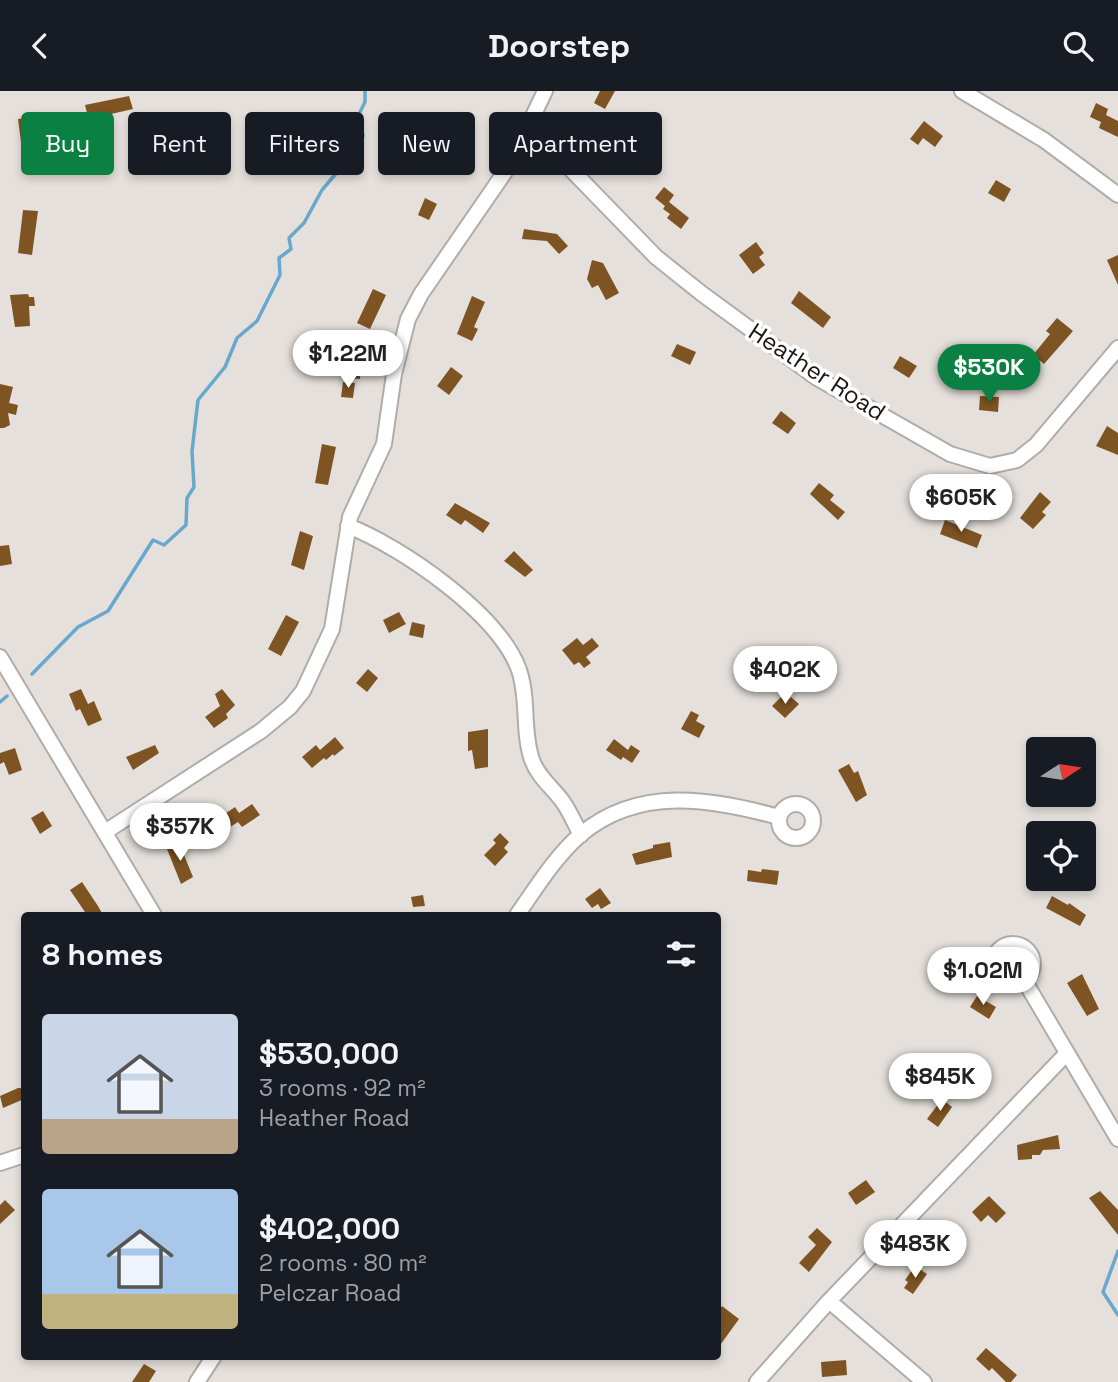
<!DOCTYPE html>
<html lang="en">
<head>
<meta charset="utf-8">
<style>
	body { margin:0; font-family:"Space Grotesk",sans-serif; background:#242831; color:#f1f3f6; height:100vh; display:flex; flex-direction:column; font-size:26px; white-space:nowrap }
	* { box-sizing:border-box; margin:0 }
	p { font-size:23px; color:#9ea1a6 }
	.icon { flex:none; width:38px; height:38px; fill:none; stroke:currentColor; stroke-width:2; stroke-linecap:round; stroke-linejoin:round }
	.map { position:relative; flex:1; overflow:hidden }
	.drawer { position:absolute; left:21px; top:821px; width:700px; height:448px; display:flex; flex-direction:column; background:#171b24; border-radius:7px; box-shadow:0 4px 10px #0003 }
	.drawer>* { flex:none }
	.top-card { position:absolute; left:21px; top:21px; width:700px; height:63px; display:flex; gap:14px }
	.needle { width:46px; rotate:78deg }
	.buttons { position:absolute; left:1026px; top:646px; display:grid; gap:14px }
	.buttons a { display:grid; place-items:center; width:70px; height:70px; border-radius:7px; background:#171b24; box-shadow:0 4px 10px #0003; font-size:35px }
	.price { position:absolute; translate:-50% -60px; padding:0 16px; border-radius:24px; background:#fff; color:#222; font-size:23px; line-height:46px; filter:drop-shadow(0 2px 4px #0008) }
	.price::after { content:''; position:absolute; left:50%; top:42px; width:21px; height:16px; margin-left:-10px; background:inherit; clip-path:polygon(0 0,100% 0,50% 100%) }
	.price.current { background:#0b8043; color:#fff }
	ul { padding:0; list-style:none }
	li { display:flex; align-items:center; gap:21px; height:175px; padding:0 21px }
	li span { display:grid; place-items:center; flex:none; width:196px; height:140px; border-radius:7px; color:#555 }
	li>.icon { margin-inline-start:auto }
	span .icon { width:84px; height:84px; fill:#fffc; stroke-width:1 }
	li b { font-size:30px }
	h2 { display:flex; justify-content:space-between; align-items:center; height:84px; padding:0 21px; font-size:30px }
	.tag { padding:0 24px; border-radius:7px; background:#171b24; box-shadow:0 4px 10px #0003; font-size:24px; line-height:63px }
	.tag.current { background:#0b8043; color:#fff }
	header { display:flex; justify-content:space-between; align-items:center; height:91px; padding:0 21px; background:#171b24; font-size:32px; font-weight:800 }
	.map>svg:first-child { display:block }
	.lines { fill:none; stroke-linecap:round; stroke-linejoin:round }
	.stream { stroke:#68a8cd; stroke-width:3.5 }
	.building { fill:#7f5423 }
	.street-casing { stroke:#b1aca7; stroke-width:18 }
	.street { stroke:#fff; stroke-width:14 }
	.labels { text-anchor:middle; stroke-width:7; stroke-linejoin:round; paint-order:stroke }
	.street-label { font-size:24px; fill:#1a1816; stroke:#fff }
</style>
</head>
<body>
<header><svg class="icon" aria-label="back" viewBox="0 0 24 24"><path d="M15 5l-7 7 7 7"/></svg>Doorstep<svg class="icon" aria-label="search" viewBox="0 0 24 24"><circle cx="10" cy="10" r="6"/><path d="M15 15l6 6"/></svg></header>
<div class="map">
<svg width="1118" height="1291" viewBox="0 0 1118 1291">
	<rect width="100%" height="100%" fill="#e5e0db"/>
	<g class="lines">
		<path class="stream" d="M32,583L78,536L108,520L153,449L164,454L186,434L187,407L194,396L192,360L198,309L225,276L237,247L257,230L280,184L279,167L291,158L289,147L304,132L322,99L355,60L363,45L359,23L365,11V0
			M0,611L7,605
			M1118,1160L1103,1201L1118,1224"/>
	</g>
	<path class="building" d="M600,0H615L605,18L594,12Z
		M129,5L133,18L98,26L100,36L91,38L85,14Z
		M1096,12L1108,18L1106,24L1118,30V46L1099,37L1101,31L1090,26Z
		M34,26L37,49L21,51L18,28Z
		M924,30L943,45L935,56L923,47L918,54L910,48Z
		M462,38L474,45L465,60L459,57L450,71L440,65L449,49L454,52Z
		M996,89L1011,98L1004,111L988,102Z
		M664,96L674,104L669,111L689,127L681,138L667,127L670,123L663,118L665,115L655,107Z
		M425,107L437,113L429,129L418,124Z
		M23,119L38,120L32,164L18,162Z
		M524,138L557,143L568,155L559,163L547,150L522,148Z
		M756,151L764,162L759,166L765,174L753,183L739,164Z
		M1118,164V194L1107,169Z
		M592,169L603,172L619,202L606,209L598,194L592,197L587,188Z
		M373,198L386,204L370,238L357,232Z
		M799,200L831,226L823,237L791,212Z
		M28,203L29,206H34L35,215H29L30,235L15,236L10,204Z
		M472,205L485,211L474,236L478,238L472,250L457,243Z
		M1057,227L1073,240L1044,273L1033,264L1050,243L1046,240Z
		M677,253L696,261L690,274L671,265Z
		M900,265L917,275L909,287L893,277Z
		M349,268L361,270L360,288L347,287Z
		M451,276L463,285L449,304L437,295Z
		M343,291L355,292L353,307L341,306Z
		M0,293L13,296L9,312L18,314L16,324L8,322L10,334L4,337H0Z
		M980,305L999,306L998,321L979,319Z
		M781,320L796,332L788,343L772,332Z
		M1107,335L1118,342V364L1096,355Z
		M322,353L336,356L328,394L315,392Z
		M819,392L834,404L830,409L845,421L838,429L810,403Z
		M1040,401L1051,411L1042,421L1046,424L1033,438L1020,427Z
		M455,412L490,432L483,442L465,429L461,434L446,424Z
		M945,429L982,444L977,457L940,443Z
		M300,440L313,445L304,479L291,474Z
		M9,454L12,473L0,475V455Z
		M514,460L533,479L525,486L504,470Z
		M399,521L406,533L389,542L383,529Z
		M286,524L299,531L281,565L268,558Z
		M412,531L425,534L423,547L409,544Z
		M577,547L583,554L592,547L599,555L586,566L591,572L584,577L579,571L574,574L562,559Z
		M368,578L378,587L367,601L356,592Z
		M81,598L88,613L94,610L102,629L88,635L80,618L76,620L69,603Z
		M222,598L235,614L226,623L228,627L214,637L205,626L220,615L215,603Z
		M782,605L787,610L791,606L799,613L785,627L772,615Z
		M691,620L699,624L696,630L705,635L699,647L681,638Z
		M488,638V676L475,678L472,659L468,660V641Z
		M335,646L344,657L334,665L333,663L326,669L324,667L312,677L302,666L316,654L320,659Z
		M614,648L628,659L631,654L640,660L632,672L623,666L621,669L606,659Z
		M155,654L159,662L133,679L126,666Z
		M15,657L22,679L9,684L4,671L0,673V662Z
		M849,673L854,682L858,680L867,704L856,711L838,679Z
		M252,713L260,724L242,736L238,731L227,738L219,727L235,716L239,722Z
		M43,720L52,735L40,743L31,727Z
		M500,742L509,751L504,757L508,761L495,775L484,764L496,752L493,749Z
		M670,751L672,766L636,774L632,763L653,757V754Z
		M179,752L193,786L181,793L167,758Z
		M762,778L779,780L777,794L747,790L748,779L761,781Z
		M82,791L98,815L103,824H87L70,799Z
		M600,797L611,812L601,818L598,813L592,817L585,808Z
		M423,804L425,815L413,816L411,806Z
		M1052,805L1068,814L1069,812L1086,824L1080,835L1046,817Z
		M1082,883L1099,918L1087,925L1067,892Z
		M977,905L996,916L989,928L970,916Z
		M18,997H24V1008L3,1017L0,1005Z
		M942,1008L952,1016L938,1036L927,1028Z
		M1058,1044L1060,1058L1043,1059L1040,1064H1032V1068L1018,1069L1017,1054Z
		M866,1089L875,1101L856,1114L848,1102Z
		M1100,1100L1118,1119V1144L1089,1107Z
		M989,1105L1006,1122L996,1132L988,1124L981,1131L972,1121Z
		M5,1109L15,1119L0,1133V1114Z
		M817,1137L832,1151L809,1181L799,1172L816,1154L808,1146Z
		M915,1175L927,1183L913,1203L904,1197L908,1191L905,1189Z
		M722,1215L739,1228L718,1257V1232L721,1227L718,1222Z
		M986,1257L1017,1284L1011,1291H1006L992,1277L989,1280L976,1268Z
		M846,1269L847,1284L822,1286L821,1271Z
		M144,1273L156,1280L149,1291H132Z"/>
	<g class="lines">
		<g class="street-casing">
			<path id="street" d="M962,0L1044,49L1118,104
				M525,46L554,61L656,166L701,202L817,287L950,363L990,375L1017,369L1036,354L1118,257
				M348,435C402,456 499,523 519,579C529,608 522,640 532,669C538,686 553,697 563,711C570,721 575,733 581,744
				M0,566L154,824
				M779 730a17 17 0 1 1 34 0a17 17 0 1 1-34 0Z
				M105,741L261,640L290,616L303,600L332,538L350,426L384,353L394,283L408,228L421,203L509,75L545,0
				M517,824C536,797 555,766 580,744C639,694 712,708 779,726
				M993 873a20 20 0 1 1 40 0a20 20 0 1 1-40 0Z
				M1024,889L1118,1048
				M0,1072L24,1064
				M829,1210L924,1291
				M197,1291L214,1265
				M757,1291L829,1210L1067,962"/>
		</g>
		<use href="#street" class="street"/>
	</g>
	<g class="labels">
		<g class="street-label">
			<text transform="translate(817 281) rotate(33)" y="8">Heather Road</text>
		</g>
	</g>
</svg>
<div class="buttons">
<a><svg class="needle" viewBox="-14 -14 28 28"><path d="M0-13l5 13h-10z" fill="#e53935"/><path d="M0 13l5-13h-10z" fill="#9ea1a6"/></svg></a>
<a><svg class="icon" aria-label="locate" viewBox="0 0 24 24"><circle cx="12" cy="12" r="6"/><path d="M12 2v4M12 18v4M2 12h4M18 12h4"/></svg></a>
</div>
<b class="price" style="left:348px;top:299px">$1.22M</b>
<b class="price current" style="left:989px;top:313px">$530K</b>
<b class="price" style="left:961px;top:443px">$605K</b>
<b class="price" style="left:785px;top:615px">$402K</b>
<b class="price" style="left:180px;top:772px">$357K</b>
<b class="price" style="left:983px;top:916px">$1.02M</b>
<b class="price" style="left:940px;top:1022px">$845K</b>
<b class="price" style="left:915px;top:1189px">$483K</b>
<div class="top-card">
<a class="tag current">Buy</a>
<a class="tag">Rent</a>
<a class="tag">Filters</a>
<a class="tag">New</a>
<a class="tag">Apartment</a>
</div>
<section class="drawer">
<h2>8 homes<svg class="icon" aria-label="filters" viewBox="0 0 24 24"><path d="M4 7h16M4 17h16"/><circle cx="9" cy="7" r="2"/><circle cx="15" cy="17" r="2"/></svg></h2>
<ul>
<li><span style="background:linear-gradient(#c9d6e8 75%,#b9a48a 0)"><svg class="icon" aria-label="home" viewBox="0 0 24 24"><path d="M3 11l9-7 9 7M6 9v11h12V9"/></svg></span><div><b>$530,000</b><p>3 rooms · 92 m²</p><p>Heather Road</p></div></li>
<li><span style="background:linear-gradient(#a9c7e8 75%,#c2b280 0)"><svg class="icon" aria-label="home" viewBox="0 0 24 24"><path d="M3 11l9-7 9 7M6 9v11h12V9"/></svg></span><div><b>$402,000</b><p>2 rooms · 80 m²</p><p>Pelczar Road</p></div></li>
</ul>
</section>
</div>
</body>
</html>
